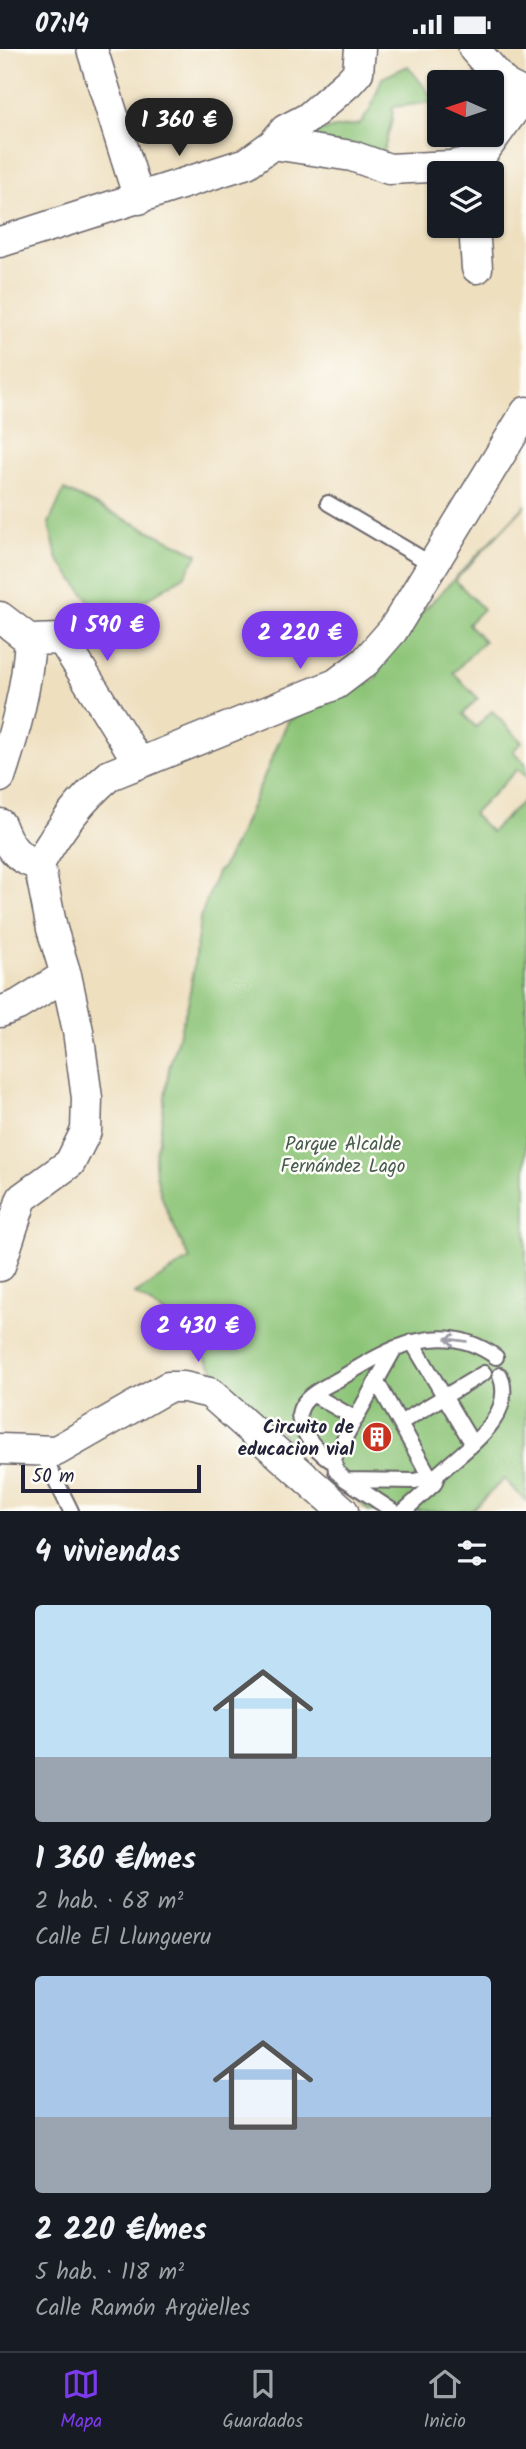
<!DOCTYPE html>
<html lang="es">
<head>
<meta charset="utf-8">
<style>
	body { margin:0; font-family:Kalam,sans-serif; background:#20242c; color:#f1f3f6; height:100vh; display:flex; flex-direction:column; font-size:26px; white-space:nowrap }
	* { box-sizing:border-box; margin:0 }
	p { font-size:23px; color:#9ea1a6 }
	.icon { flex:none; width:38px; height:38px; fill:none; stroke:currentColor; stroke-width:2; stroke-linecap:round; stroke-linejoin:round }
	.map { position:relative; height:1462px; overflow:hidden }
	.side { display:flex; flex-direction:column; background:#171b24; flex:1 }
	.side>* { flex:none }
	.needle { width:46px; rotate:273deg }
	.controls { position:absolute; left:427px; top:21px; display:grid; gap:14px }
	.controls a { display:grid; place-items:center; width:77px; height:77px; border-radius:7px; background:#171b24; box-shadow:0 2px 5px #0004; font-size:35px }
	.scale { position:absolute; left:21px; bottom:18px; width:180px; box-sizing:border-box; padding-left:7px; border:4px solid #22223b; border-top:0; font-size:19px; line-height:24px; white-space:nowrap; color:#22223b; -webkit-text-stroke:5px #fdfcf7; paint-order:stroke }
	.price { position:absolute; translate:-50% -60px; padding:0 16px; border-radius:24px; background:#7c3aed; color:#fff; font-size:23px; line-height:46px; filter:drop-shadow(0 2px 4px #0008) }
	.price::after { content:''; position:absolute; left:50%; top:42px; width:21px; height:16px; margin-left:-10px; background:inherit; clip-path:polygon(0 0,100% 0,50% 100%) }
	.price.selected { background:#222; color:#fff }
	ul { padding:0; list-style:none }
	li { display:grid; align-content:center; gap:14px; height:371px; padding:0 35px }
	li span { display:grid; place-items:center; height:217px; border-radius:7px; color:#555 }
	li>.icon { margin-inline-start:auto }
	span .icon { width:126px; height:126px; fill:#fffc; stroke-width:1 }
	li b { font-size:30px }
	h2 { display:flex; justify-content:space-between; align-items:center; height:84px; padding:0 35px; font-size:30px }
	.status { display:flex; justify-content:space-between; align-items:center; height:49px; padding:0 35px; background:#171b24; direction:ltr }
	.status svg { height:19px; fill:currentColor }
	.tab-bar { display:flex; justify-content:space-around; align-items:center; height:98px; border-top:2px solid #363941; background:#171b24; font-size:19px; color:#9ea1a6 }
	.tab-bar a { display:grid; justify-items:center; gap:4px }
	.tab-bar .selected { color:#7c3aed }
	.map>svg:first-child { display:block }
	.green { fill:#8cc477; stroke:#577359; stroke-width:2 }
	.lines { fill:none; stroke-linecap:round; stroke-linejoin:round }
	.service-casing { stroke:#696469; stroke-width:18 }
	.minor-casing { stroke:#696469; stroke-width:33 }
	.service { stroke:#fff; stroke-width:14 }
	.minor { stroke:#fff; stroke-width:30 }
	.oneway { stroke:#9c9ca7 }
	.labels { text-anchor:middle; stroke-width:5; stroke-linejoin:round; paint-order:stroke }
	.park-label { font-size:19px; fill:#475b50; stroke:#fdfcf7 }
	.poi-label { font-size:19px; font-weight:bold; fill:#22223b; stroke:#fdfcf7; text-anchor:end }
</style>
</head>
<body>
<div class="status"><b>07:14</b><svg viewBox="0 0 49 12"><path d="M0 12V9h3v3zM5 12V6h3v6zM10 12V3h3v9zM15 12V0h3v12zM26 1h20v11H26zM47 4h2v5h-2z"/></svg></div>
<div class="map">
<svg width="526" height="1462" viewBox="0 0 526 1462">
	<rect width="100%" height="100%" fill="#fdfcf7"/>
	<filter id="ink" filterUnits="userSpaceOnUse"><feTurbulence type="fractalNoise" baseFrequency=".0143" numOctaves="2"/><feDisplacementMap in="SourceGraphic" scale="14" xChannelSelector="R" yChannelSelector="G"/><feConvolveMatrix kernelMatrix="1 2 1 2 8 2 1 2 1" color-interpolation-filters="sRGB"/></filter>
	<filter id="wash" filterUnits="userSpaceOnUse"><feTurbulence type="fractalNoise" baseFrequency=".00686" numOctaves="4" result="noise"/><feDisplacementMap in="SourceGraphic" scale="28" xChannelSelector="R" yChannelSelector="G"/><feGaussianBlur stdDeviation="1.57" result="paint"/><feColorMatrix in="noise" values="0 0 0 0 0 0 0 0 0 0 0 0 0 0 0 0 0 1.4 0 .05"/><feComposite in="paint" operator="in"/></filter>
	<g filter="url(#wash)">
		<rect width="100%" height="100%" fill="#eedfbf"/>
		<path class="green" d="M408,17L436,53L393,58L392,71L382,108L300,85L360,75L370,61L382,29Z
			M64,441L198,505L184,527L107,575L57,509L49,474Z
			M526,456L455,531L483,560L468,575L484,592L453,624L478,649L463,665L476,678L492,662L522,693L513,702L526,715V728L518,720L473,765L491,783L526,749V1452L504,1430L471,1462H369L224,1333L176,1272L135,1245L190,1210C175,1181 144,1123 159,1092L169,1019L189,951L200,870L217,823L222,819L238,788L288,672L375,630L393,593Z"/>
	</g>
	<g filter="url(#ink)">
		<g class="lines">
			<g class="service-casing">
				<path id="service" d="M328,454L433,516
					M412,1293L472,1394
					M377,1333L430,1428L438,1425C465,1400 517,1368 500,1326
					M314,1346L356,1370
					M400,1374L484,1324
					M41,1402L71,1462
					M334,1408L330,1411C317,1402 291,1375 302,1357C309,1344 329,1336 341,1329C391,1298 442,1269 496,1308
					M347,1431L415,1432L430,1428
					M393,1462L346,1431L336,1422L334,1408L395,1299
					M404,1462L434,1435L438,1425"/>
			</g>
			<g class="minor-casing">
				<path id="minor" d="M92,0L139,150
					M474,0L506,36L526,46
					M273,95L352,107L389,120L451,117L477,112
					M474,124L477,112L526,44
					M474,177L477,219
					M0,193L247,114L273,95L285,81L308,69L349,33L358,23L360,0
					M0,568L30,591
					M30,591L62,590L139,714
					M0,728C15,683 27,639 30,591
					M0,775C7,794 17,812 39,815
					M0,963L18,956L66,926
					M0,1217L22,1149L70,1114L86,1082L87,1049L78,982L66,926L52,880L39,815C58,781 80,751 110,726L336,635L365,613L393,581L526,363
					M0,1400L56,1402L168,1338H184L210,1344L343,1462"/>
			</g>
			<use href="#service" class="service"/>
			<use href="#minor" class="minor"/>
		</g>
		<defs><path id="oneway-shaft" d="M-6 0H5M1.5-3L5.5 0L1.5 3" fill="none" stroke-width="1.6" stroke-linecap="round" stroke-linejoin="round" transform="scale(1.75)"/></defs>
		<use class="oneway" href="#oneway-shaft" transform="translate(456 1291) rotate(-173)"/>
	</g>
	<defs>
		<g id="building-disc" transform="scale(1.575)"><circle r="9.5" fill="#c8321e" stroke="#fdfcf7"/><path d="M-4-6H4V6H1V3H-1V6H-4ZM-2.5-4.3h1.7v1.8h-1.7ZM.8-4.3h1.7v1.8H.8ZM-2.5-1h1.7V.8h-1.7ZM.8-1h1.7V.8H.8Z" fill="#fff"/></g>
	</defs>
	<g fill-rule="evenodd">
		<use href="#building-disc" x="377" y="1388"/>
	</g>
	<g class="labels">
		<g class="park-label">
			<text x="343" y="1101">Parque Alcalde<tspan x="343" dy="22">Fernández Lago</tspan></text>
		</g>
		<g class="poi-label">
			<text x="354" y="1384">Circuito de<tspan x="354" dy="22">educacion vial</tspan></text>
		</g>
	</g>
</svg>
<div class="controls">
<a><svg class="needle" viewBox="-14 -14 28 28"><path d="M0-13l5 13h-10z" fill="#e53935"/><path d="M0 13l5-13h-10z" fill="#9ea1a6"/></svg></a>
<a><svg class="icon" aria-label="layers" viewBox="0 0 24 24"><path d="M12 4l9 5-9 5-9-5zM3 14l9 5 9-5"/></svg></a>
</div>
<div class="scale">50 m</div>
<b class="price selected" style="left:179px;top:109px">1 360 €</b>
<b class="price" style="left:107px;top:614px">1 590 €</b>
<b class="price" style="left:300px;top:622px">2 220 €</b>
<b class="price" style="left:198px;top:1315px">2 430 €</b>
</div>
<section class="side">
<h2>4 viviendas<svg class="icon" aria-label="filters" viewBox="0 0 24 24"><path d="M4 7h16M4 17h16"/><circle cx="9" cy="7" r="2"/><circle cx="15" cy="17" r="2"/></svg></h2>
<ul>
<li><span style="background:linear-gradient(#bfe0f5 70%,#9aa5b1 0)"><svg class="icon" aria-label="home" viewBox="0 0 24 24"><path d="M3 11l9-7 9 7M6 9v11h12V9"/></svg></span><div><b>1 360 €/mes</b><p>2 hab. · 68 m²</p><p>Calle El Llungueru</p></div></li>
<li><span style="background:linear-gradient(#a9c7e8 65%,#9aa5b1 0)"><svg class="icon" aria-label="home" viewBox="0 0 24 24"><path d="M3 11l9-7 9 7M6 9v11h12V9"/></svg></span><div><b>2 220 €/mes</b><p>5 hab. · 118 m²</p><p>Calle Ramón Argüelles</p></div></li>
</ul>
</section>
<nav class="tab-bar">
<a class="selected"><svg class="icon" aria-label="map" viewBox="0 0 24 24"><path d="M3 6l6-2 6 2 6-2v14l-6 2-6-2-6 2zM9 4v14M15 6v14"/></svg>Mapa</a>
<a><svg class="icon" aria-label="saved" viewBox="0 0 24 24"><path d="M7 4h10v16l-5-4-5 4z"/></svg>Guardados</a>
<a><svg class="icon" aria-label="home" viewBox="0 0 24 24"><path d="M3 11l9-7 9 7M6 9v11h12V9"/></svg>Inicio</a>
</nav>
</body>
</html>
